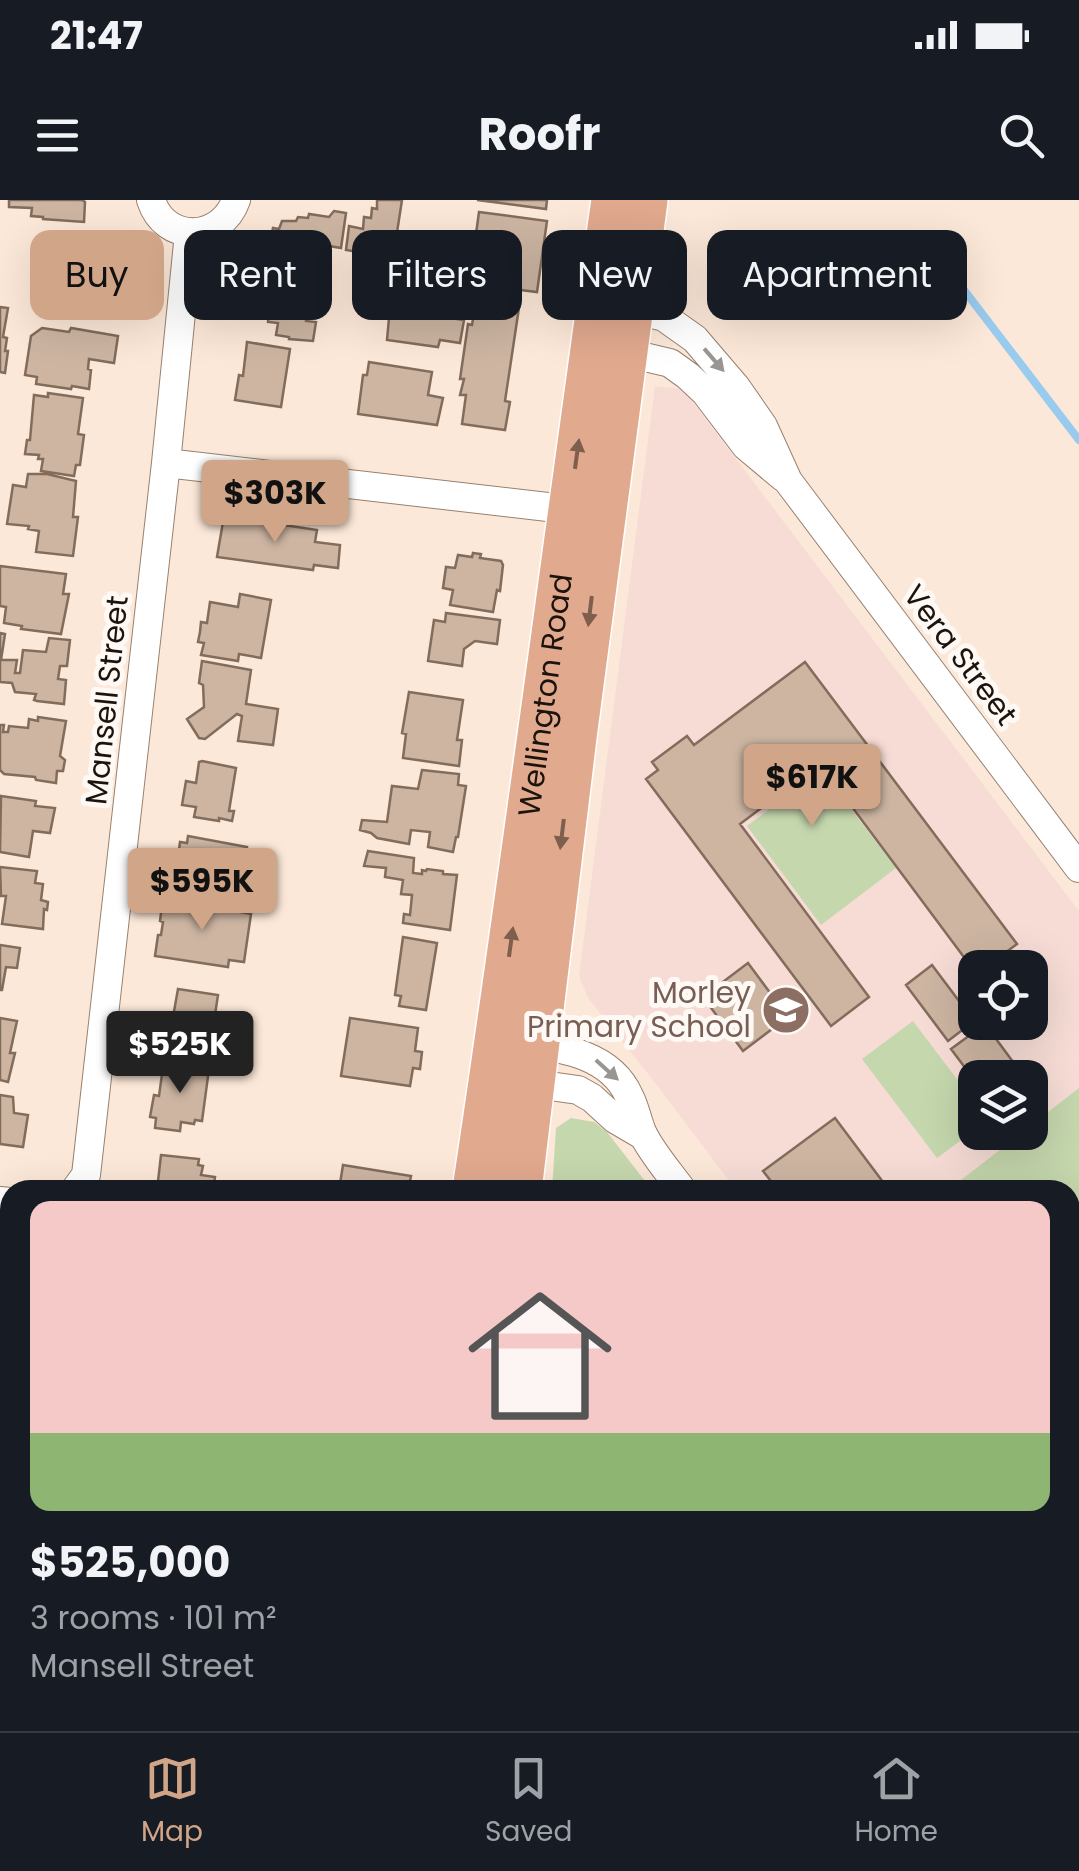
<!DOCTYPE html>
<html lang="en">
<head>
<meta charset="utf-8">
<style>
	body { margin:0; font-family:Poppins,sans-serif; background:#20242c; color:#f1f3f6; height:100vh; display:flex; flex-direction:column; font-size:38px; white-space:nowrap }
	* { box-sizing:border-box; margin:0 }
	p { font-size:32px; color:#9ea1a6 }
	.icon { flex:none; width:55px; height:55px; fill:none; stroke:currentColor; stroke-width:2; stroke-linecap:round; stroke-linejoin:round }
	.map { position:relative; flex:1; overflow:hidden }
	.drawer { position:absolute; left:0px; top:980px; width:1080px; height:552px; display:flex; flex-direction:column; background:#171b24; border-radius:30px 30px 0 0; box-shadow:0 10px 40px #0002 }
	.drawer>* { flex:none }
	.guide { position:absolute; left:30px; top:30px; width:1020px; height:90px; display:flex; gap:20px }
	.fabs { position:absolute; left:958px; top:750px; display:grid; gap:20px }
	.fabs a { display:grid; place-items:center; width:90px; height:90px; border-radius:20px; background:#171b24; box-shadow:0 10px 40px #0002; font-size:50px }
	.price { position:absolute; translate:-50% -85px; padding:0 22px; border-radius:10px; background:#d0a588; color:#111; font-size:32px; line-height:65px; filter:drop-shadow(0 2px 5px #0008) }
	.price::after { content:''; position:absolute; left:50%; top:60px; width:30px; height:22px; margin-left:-15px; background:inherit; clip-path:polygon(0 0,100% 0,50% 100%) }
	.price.current { background:#222; color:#fff }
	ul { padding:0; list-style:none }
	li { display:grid; align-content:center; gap:20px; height:530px; padding:0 30px }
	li+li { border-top:2px solid #363941 }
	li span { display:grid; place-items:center; height:310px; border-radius:20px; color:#555 }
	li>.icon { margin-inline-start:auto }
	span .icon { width:180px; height:180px; fill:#fffc; stroke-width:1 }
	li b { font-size:42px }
	.pill { padding:0 35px; border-radius:20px; background:#171b24; box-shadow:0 10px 40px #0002; font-size:35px; line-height:90px }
	.pill.current { background:#d0a588; color:#111 }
	.status { display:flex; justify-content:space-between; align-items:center; height:70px; padding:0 50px; background:#171b24; direction:ltr }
	.status svg { height:28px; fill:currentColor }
	header { display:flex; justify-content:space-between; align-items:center; height:130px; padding:0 30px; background:#171b24; font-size:45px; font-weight:700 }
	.dock { display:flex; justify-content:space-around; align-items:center; height:140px; border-top:2px solid #363941; background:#171b24; font-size:28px; color:#9ea1a6 }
	.dock a { display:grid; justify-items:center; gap:5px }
	.dock .current { color:#d0a588 }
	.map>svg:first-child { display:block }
	.education { fill:#f6dcd5; fill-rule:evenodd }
	.green { fill:#c5d7ad }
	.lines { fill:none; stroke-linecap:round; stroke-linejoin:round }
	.stream { stroke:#99cbee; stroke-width:8 }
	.building { fill:#cdb5a2; stroke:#826c5b; stroke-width:2.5 }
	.lane-casing { stroke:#98816f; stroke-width:16 }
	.street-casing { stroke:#98816f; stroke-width:30 }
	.primary-casing { stroke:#fff; stroke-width:48 }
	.lane { stroke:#fff; stroke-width:14 }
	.street { stroke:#fff; stroke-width:28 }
	.primary { stroke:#e1a98e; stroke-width:45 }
	.oneway { fill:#989592 }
	.oneway2 { fill:#7e5e4d }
	.labels { text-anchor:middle; stroke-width:10; stroke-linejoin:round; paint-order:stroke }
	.street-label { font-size:30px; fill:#1b130c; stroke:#fef9f5 }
	.education-label { font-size:30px; fill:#785e54; stroke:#fef9f5; text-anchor:end }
</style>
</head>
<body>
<div class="status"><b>21:47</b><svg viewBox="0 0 49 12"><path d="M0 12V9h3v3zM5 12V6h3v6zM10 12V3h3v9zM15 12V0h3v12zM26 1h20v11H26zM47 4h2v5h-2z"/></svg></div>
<header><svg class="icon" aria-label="menu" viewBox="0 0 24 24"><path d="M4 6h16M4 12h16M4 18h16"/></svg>Roofr<svg class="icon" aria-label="search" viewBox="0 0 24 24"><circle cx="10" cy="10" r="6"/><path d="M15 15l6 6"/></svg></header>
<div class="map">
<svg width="1079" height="1531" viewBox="0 0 1079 1531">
	<rect width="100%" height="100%" fill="#fce8d8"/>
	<path class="education" d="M655,186L683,189L1079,711V1434L1072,1439L1070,1436V990H736L656,884L588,798L579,776ZM975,768H1030V822H975ZM975,878H1030V932H975Z"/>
	<path class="green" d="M821,570L896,668L821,725L747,626Z
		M913,821L975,903V930L937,958L862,859Z
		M1079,888V1388L1070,1379V990H948L1022,933L1030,932V926Z
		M571,918L594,922L607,932L652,990H552L556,928Z
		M472,1522H1057L1064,1531H470Z"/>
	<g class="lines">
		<path class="stream" d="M944,64L1079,240"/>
	</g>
	<path class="building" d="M9,0H82L85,2L84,22L43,19V17L31,16L32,8L9,7Z
		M377,0H402L392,65L385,70L357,67L359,52L346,50L349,26L363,29L364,17L371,18L372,8L377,9Z
		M477,0H547L546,9Z
		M334,11L346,13L341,48L329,46L326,61L301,57L300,62L265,57L269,33H272L273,28L279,29L282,21H296L298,17L308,18L309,14L329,17Z
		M479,12L547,21L537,92L488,86L490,69L497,70L501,38L476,34Z
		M57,37L102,41L97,76L94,75L92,94L83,95L81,109L40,103L48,43L56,44Z
		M276,67L306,74L305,85L311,86L306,121L316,122L313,141L289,139V137L276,135L278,123L268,122L269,110L254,108L258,78L274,80Z
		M400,80L440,86V89L446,90L443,117L464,120L460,143L440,140L438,147L387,140L391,96H387L389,83L400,84Z
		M477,95L520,101L505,201L510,202L505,230L462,224L466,195H460L464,179H460L468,124L472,125Z
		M0,107L8,108L3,137L7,138L5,151H8L5,173L0,172Z
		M42,128L69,132L71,128L118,136L114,163L89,159L88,169L91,170L89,189L72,186L71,189L36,184L37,177L25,175L31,136Z
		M247,142L290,149L281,207L235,200L239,175L243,176Z
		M369,162L432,172L428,195L443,198L437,225L358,214L363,175H367Z
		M48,193L83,198L78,234L84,235L80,265H76L74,276L41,271L43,259H38L39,255L25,254L27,240H30L34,195L48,197Z
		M28,274H47L76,281L73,317H78L73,356L36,352L39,331L28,329L29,326L7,324L13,285L26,287Z
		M224,316L317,330L315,342L340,345L338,368L314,365L313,370L217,357Z
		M473,353L481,354L480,358L501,361L503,365L500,391L497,390L493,412L450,405L453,390L443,388L446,367L455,368L458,355L472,357Z
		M0,366L66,374L63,394H69L61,434L21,429L22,426L4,423L6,407L0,406Z
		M240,394L271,400L261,458L239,454L238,461L201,455L204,443L198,442L200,432L201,422L207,423L210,402L238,407Z
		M446,413L500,420L497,444L475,441L464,449L462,466L428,461L434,420L445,422Z
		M0,433L5,434L1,460H17L15,473H20L23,450L46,452L49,438L70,440L67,466H60L58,479L66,480L64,504L37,501L34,500L36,494L15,492L12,483L0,482Z
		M202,461L251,470L246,504L278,509L273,545L238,541L242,516L237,514L205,539L199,538L187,519L204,507L203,485L199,483Z
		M805,462L1017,744L985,768H975V772L820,564L740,624L869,797L831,826L646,579L658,570L652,562L687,536L694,545Z
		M409,492L463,500L457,540H462L459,566L403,558L406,534L402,533Z
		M38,517L66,521L60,556L65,560L63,571H57L56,583L36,580L35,577L4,574L0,570V525H4L3,532H8L9,526L28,528L29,519L38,521Z
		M202,561L236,568L229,611H234L232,621L219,618V621L194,617L196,607L182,605L186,581L196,583L199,562Z
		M422,570L459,574L458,585L466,586L458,637H456L453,652L428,647L430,632L411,630L409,644L377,638L371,633L360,630L362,620L387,622L392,586L418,589Z
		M1,596L36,601L35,606L55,608L50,633L33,631L29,657L0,652Z
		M188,636L247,647L241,686L249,687L251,693L263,692L262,696L256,698L255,705L229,701V698L222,697V700L172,693L174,679L171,678L172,663L178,658L180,642L187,643Z
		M368,651L414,658L413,673L422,674V670L426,671L427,669L443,671V674L457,675L450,730L403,723L404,714L410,715L412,695L401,694L403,680L385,677L386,668L364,666Z
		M0,667L37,671L35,683L43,684L41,700L48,702L47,710L44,709L43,729L2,724L6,696H1Z
		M163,697L251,714L244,762L229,760L228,767L155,756L158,735H161L163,722L160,721Z
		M403,737L437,743L426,810L399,806L401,796L395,795Z
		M0,745L20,748L17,768L6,767L2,790H0Z
		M748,763L788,817L743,851L703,797Z
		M932,765L974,821L948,841L906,785Z
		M178,789L218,795L213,828L225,830L223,847L206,844L205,851L159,844L163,816L173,817Z
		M0,818L17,821L10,853H15L8,882L0,880Z
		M350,818L418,828L415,851L422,852L420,869L413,868L410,886L341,876Z
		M985,824L1025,878H975V881L951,849Z
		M164,860L199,865V868L209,869L202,921L195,920L194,924L181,922L180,931L155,928L156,918L150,917L154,895L159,896Z
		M0,895L13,897L14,913L28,915L23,947L0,944Z
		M835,918L889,990H778L763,971Z
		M161,955L199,959L198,965L203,966L201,975L215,977L213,990H157Z
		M343,965L411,976L408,990H339Z
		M0,1430L10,1432V1522H21L20,1531H0Z
		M577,1522H922L910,1531H566Z"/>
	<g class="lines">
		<g class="lane-casing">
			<path id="lane" d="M0,1216L10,1217
				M40,1531L41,1522"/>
		</g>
		<g class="street-casing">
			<path id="street" d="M151,0C165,44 221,42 236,0
				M616,105L664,117L695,139L736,187L763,226L788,281L1079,668
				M611,149L670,163L688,176L705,192L746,246L783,277
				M166,263L582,311
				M523,842C563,848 611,855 629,896C635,907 637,920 642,932C651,952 669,972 682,990
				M521,882L578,890L592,898L615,919L644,936
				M75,990L86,975L166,263L189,33
				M0,1001L10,1002
				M1070,1507L1079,1519"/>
		</g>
		<g class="primary-casing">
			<g id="primary">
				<path id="s1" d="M475,990C525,661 567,330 614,0"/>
				<path d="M519,990L574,537L645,0"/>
				<path d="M397,1531L398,1522"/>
				<path d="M447,1531L448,1522"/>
			</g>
		</g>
		<use href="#lane" class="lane"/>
		<use href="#street" class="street"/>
		<use href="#primary" class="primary"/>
	</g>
	<defs><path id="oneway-solid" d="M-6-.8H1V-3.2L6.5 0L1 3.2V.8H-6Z" transform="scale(2.5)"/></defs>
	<g class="oneway">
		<use href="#oneway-solid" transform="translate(714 160) rotate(49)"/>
		<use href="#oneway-solid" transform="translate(607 870) rotate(42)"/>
	</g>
	<g class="oneway2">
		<use href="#oneway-solid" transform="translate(577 254) rotate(-82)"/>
		<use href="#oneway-solid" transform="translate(590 411) rotate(97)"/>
		<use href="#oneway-solid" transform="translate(562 634) rotate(97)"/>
		<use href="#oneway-solid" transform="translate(511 742) rotate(-82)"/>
	</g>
	<defs>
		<g id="school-disc" transform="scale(2.5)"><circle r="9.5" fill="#8d6e63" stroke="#fef9f5"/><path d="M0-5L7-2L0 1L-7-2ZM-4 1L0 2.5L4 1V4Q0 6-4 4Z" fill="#fff"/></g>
	</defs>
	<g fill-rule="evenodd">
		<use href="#school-disc" x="786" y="810"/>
	</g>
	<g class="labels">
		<g class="street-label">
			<text transform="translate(960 455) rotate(53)" y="10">Vera Street</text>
			<text dy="10" stroke="none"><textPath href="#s1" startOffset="500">Wellington Road</textPath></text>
			<text transform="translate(107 500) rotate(-84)" y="10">Mansell Street</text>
		</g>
		<g class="education-label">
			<text x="751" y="803">Morley<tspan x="751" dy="34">Primary School</tspan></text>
		</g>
	</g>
</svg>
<div class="fabs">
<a><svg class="icon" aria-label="locate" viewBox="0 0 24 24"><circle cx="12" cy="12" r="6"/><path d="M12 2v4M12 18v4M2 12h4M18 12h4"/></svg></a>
<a><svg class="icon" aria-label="layers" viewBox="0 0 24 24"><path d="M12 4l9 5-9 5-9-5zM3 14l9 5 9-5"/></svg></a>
</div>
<b class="price" style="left:275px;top:345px">$303K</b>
<b class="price" style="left:812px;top:629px">$617K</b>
<b class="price" style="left:202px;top:733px">$595K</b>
<b class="price current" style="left:180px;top:896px">$525K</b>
<div class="guide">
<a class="pill current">Buy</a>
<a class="pill">Rent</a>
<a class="pill">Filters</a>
<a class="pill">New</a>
<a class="pill">Apartment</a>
</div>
<section class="drawer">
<ul>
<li><span style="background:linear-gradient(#f6c9c9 75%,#8fb573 0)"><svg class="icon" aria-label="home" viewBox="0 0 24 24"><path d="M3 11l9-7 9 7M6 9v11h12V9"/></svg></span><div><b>$525,000</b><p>3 rooms · 101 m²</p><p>Mansell Street</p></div></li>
</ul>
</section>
</div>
<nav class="dock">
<a class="current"><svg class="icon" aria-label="map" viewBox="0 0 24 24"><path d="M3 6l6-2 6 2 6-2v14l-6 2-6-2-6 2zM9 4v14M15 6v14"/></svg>Map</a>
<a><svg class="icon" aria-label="saved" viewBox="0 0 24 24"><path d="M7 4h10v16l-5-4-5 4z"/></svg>Saved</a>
<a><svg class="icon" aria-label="home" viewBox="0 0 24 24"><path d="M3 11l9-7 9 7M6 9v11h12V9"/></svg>Home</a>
</nav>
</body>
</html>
